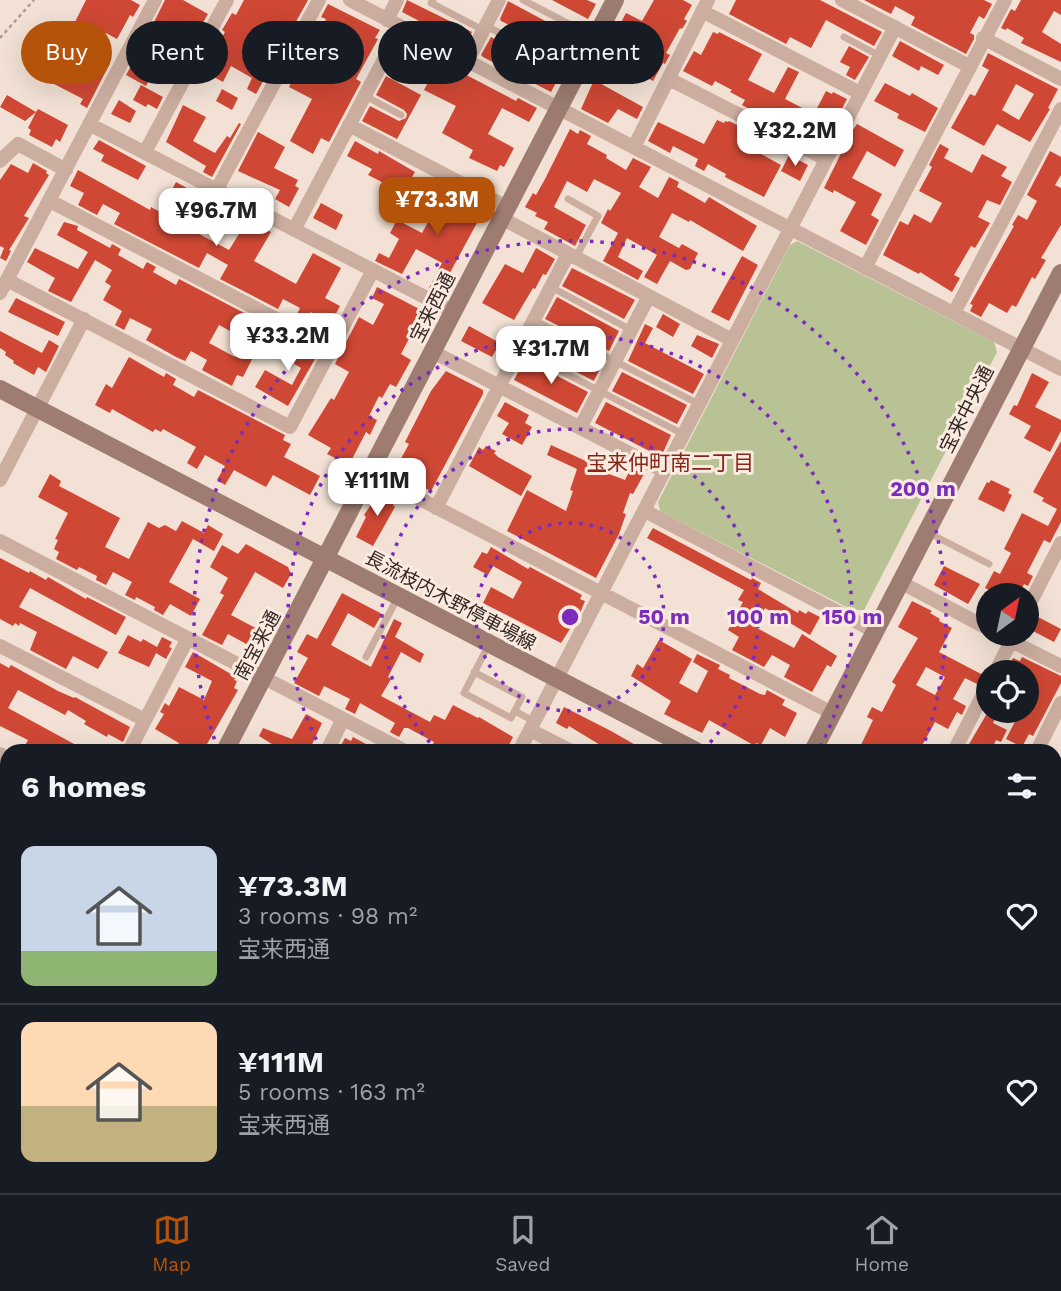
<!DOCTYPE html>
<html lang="en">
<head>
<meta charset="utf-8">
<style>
	body { margin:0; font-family:"Work Sans","Noto Sans JP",sans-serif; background:#20242c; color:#f1f3f6; height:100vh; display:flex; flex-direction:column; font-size:26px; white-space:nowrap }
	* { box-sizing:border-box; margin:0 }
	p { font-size:23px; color:#9ea1a6 }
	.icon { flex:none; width:38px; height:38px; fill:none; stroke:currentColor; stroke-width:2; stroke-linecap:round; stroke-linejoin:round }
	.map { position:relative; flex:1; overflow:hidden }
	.sheet { position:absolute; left:0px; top:744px; width:1062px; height:450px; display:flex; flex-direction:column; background:#171b24; border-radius:21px 21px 0 0; box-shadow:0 7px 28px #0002 }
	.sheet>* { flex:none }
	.guide { position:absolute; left:21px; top:21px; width:700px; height:63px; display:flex; gap:14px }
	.needle { width:46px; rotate:33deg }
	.tools { position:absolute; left:976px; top:583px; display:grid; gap:14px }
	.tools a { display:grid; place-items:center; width:63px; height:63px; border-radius:50%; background:#171b24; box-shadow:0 7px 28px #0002; font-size:35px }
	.price { position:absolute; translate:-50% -60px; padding:0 16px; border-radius:14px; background:#fff; color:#222; font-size:23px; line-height:46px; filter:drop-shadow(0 2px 4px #0008) }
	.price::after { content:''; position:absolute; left:50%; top:42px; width:21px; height:16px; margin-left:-10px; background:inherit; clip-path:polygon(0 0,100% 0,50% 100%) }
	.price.active { background:#b45309; color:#fff }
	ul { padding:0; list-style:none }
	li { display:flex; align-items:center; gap:21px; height:175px; padding:0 21px }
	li+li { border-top:2px solid #363941 }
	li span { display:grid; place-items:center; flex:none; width:196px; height:140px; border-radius:14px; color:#555 }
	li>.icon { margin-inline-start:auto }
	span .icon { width:84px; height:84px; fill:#fffc; stroke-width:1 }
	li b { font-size:30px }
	h2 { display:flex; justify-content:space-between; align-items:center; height:84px; padding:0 21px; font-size:30px }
	.tag { padding:0 24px; border-radius:32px; background:#171b24; box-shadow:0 7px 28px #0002; font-size:24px; line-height:63px }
	.tag.active { background:#b45309; color:#fff }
	.tab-bar { display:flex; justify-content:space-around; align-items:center; height:98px; border-top:2px solid #363941; background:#171b24; font-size:19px; color:#9ea1a6 }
	.tab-bar a { display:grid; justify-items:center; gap:4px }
	.tab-bar .active { color:#b45309 }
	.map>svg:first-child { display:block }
	.green { fill:#b8c294 }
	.building { fill:#cf4835; fill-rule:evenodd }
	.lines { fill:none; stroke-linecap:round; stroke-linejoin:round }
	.path { stroke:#b6988a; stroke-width:2.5; stroke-dasharray:3.5 3.5; stroke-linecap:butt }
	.lane { stroke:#cbaea0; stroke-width:7 }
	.street { stroke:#cbaea0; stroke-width:14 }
	.secondary { stroke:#9e7c72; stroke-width:18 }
	.ring { fill:none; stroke:#7b2cbf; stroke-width:3.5; stroke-dasharray:3.5 7 }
	.labels { text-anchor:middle; stroke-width:6; stroke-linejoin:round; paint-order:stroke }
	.street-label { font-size:19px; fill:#342724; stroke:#faebe1 }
	.neighbourhood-label { font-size:21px; fill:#882417; stroke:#faebe1 }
	.centre { fill:#7b2cbf; stroke:#faebe1; stroke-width:3.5 }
	.ring-label { font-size:21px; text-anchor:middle; font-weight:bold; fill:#7b2cbf; stroke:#faebe1; stroke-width:6; stroke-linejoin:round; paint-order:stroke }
</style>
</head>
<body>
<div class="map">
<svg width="1061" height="1193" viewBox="0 0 1061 1193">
	<rect width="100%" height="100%" fill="#f2e1d4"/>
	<path class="green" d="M797,241L994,342L997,352L864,610H852L660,511L658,502L790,245Z"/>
	<path class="building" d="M86,0H131L140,5L133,17L130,15L117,39L106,33L92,61L107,69L87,108L80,104L83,99L27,70L32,60L34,61L36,58L40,60L51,39L57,42L67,23L73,26Z
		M165,0H183L208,14L188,48L151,28Z
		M244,0H308L256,94L247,89L252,78L231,66L223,82L203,71L225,32L222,30L225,25L232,13L236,15Z
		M407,0L472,32L465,45L402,12Z
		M552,0H587L596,4L588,19Z
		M654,0H683L692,5L684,19L687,21L682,29L680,28L666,53L670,55L665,64L663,63L653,81L630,68L639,52L613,38L626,13L642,21Z
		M736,0H820L882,32L874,46L826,20L811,48L790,37L786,44L729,14Z
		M864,0H984L992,4L984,19L979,16L970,33L974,35V39L966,54L911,25L915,17L895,6L891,14Z
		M1021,0H1061V15L1054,11L1042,32L1061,44V62L1021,43L1024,38L1007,28L1006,30L1001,28L1011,9L1015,11Z
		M508,1L575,37L574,38L578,40L570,56L501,21L500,19Z
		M328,4L380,30L375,38L378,39L356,79L361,82L329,142L321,138L313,154L290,141L312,99L289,87L300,66L296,63L303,50L308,53L326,19L321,17Z
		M713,32L718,34L719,32L762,54L748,80L774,93L788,67L799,72L785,99L814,114L826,91L832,94L833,92L847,99L828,136L811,127L806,138L764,114L763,116L742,105L745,100L730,92L732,90L715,81L712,86L683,71L694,51L701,55Z
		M491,37L557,73L556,75L559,77L551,92L483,57L481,55Z
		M900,41L944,65L938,75L921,66L919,71L892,56Z
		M849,46L869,57L855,80L846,75L850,67L840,62Z
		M988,53L1058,89L1048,108L1050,109L1030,142L997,124L984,146L951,128L970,94L975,96L989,70L982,66ZM1016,84L1034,94L1019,120L1002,110Z
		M137,55L157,66L146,86L126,75Z
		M428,55L516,101L518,98L537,108L529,122L502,108L488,134L514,148L504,167L500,165L497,171L469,158L473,150L442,133L456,106L424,90L434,71L422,65Z
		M386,76L421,95L397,139L362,121L370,106L399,121L406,118L407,114L404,110L376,95Z
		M594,80L643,107L637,119L618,109L608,123L581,109Z
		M885,83L910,96L912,93L938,108L925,132L897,118L899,114L874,101Z
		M141,85L163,97L157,109L148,104L146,107L133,100Z
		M222,89L238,98L232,110L216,101Z
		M7,95L36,112L38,109L68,125L60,142L56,139L52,147L29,135L31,130L28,128L36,112L25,121L0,107Z
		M119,100L136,111L130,123L111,114Z
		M183,105L206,117L193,141L215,153L227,136L230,138L239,123L241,124L212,177L203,172L206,166L166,142Z
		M717,120L724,123L725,121L728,122L729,121L767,140V143L761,154L781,165L764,197L725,177L726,174L708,164L704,171L695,166L698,159L673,146L670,153L648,141L658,122L704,144Z
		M857,124L904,150L895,167L867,151L852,178L882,194L871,215L879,220L866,245L840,231L856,202L834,190L833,193L824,188L851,133Z
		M570,129L578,134L580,130L591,136L587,144L607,155L606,158L626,170L633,158L651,167L639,187L658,198L669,177L679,182L677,187L705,203L709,197L757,226L743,251L690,220L689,222L672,213L659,237L679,248L682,244L698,253L690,269L686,270L670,261L657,284L644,277L657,255L627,238L618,257L643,271L638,280L603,261L618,233L601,223L608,209L610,211L621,193L594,179L587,192L567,181L554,207L586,225L575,246L544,229L548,222L535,216L537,213L525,207L533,193L536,195L545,179Z
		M258,132L285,147L274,168L298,180L295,186L299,188L289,207L275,199L280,190L238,171Z
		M99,140L146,166L138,180L101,161L104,155L93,149Z
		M355,141L378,154L379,151L415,172L412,177L416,179L408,195L368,175L372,169L347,156Z
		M940,144L949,149L944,158L972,173L982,154L1007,167L1001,176L1012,182L1000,205L987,200L978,217L990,223L975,248L971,246L954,275L960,278L952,292L920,272L919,274L883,255L900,221L908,225L914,214L931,223L942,203L919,191L932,167L929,165Z
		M1050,151L1061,157V175L1055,185L1061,188V225L1041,258L1046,260L1035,279L1032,277L1016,307L1012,305L1007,313L989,303L981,317L970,311L973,305L970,304L1014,226L1012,225L1018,215L1027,220L1037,201L1027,195Z
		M789,155L808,165L800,181L781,171Z
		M33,163L47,171L46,173L49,175L24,216L29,218L9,250L11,251L6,261L0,258L4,248L0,246V180L11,164L28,173Z
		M78,170L150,210L151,207L160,212L176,182L203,197L186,227L229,250L239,234L237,232L245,217L271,232L254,261L296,284L313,253L341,268L325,298L340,306L331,323L311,312L305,323L295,318L300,308L283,299L278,309L220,279L228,265L207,253L199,268L114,224L120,213L103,204L97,215L78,205L84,193L70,186Z
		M447,188L485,208L439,293L429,288L442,263L416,249L402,274L375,261L379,253L389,258L399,239L390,233L397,220L422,233Z
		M321,203L343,215L336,230L313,218Z
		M64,222L78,226L77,230L110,248L112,244L121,249L118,255L143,269L147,262L156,267L153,272L176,285L179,279L252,317L250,326L265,334L243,377L237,375L232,386L202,370L207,360L191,351L185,361L176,357L146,340L152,329L130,318L124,330L115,325L122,311L103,300L111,286L105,282L112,270L95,260L71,302L48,291L55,278L27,262L35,248L78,269L88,252L57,235ZM219,325L245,339L235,357L209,343Z
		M536,248L555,259L546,275L543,274L535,289L533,288L514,320L482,303L505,264L523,273Z
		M742,256L758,265L729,321L711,312Z
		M572,268L635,300L624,319L562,286Z
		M377,287L427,313L417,332L413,331L401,354L411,360L396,387L390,384L382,398L379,396L369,416L377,420L370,435L366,432L349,465L327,454L331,448L308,435L331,398L334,400L349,372L335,364L359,317L373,325L384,304L372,298Z
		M557,297L619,331L609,351L545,319Z
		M16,298L65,322L58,336L8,312Z
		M663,314L680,324L673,337L656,327Z
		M645,324L653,328L645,343L704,374L693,394L628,361Z
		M469,326L500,343L492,357L461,341Z
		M540,330L603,362L594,381L530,348Z
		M0,331L42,353L49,340L59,346L46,372L38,367L34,375L13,363L14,361L5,355L6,352L0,348Z
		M697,335L719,344L712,358L691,346Z
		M284,338L310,352L312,349L319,352L288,406L255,387L265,370L292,385L301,368L291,362L294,358L277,349Z
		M129,357L164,377L166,373L176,379L173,385L194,397L198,390L285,435L283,440L291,444L284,457L320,476L310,495L273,475L266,487L234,470L225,485L217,480L225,466L205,455L197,469L187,463L196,447L163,429L161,432L155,429L153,432L112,409L110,413L95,405L106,384L112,388Z
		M525,359L588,392L577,413L514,380Z
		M446,371L483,390V394L431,491L390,472L395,463L398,464L409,444L405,442L431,391Z
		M622,372L687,405L677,424L612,391Z
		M1032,373L1049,382L1035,407L1061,420V431L1050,452L1024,438L1031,426L1009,414L1014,405L1017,406Z
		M505,402L529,415L525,423L532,427L522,445L502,434L509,423L497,416Z
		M606,402L671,435L661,457L595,423Z
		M1061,441V522L1050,543L1044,540L1027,573L1033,576L1028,586L1024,584L1019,595H998L985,588L994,571L1000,574L1011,553L1004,549L1022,513L1048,526L1057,509L1042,501L1044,498L1033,492Z
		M551,445L601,468V471L625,480L631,468L644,474L633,494L630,493L623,513L626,514L619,534L596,578L507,531L527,490L566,511L573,491L570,490L577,469L547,455Z
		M486,446L496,451L494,453L498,457L532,476L521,496L469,466L479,447L483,450Z
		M50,474L61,481L59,486L120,518L105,547L129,559L148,522L159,528L165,525L176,531L182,521L204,533L208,525L223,534L214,551L193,539L169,582L200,599L191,616L170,604L163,615L154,610L155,607L136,597L135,600L125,595L132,582L113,572L106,585L96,580L97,576L79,567L77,570L56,559L59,552L54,549L58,540L55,539L68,513L38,497Z
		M991,480L1010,489L1008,493L1012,495L1004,512L978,499L987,482L989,483Z
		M381,490L397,498L393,505L395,507L373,546L356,537L366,517L364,515Z
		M653,528L751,580L752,578L761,583L758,589L798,613L799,610L806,614L808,611L820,617L810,635L765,608L755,627L794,648L802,634L837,656L831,667L827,665L812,692L784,677L790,665L772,655L764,667L732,650L739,637L728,630L743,602L738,600L744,590L647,538Z
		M246,544L288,567L291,574L283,588L255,572L231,615L261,631L252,647L228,634L222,645L202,635L224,595L220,593L228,578L210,567L222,545L238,554Z
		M491,547L528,569L530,567L582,595L580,599L585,601L580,613L561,643L483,603L491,587L513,599L522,582L493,566L488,575L473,567L482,552L487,554Z
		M0,558L29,573L30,571L46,580L48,577L86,599L87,597L126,617L116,635L30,588L19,607L108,652L98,669L73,656L66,669L30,650L37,632L20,623L19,626L15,623L13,626L0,619Z
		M944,566L980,584L968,604L934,585Z
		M342,593L382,614L374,628L348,613L331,645L371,667L394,619L402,623L395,637L424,654L420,663L401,652L388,677L391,679L381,696L430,722L434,715L445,720L453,705L478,718L479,717L513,737L506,751H429L434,742L408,728H404L399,737L390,732L395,723L360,703L355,714L345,709L350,699L324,686L319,696L294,683L308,658L297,652L307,634L317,639Z
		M912,601L932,611L930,613L940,619L939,621L952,628L939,652L983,675L977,684L965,678L953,699L966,706L962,715L957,712L948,729L935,722L919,751H858L873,720L867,717L872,707L882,712L896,685L892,682L918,638L898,627ZM926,667L945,677L935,695L916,685Z
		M1038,617L1061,629L1054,642L1031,630Z
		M128,635L141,642L143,639L157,647L162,637L172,642L169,647L172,648L166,659L156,653L149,667L118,653Z
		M659,640L692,659L679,683L697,693L708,671L693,662L697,654L720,665L718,669L730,675L729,678L760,694L765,695L767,690L785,700L782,705L797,713L785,737L770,728L761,745L756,743L755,746L709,720L702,733L664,714L671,701L631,676L637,664L643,668Z
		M193,652L236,677L234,680L237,681L234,688L238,690L203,751H175L179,743L155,729L164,714L160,712L165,703L169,706L179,687L204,700L212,681L185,667Z
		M1022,657L1061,676V683L1033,736L1029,734L1022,747L1006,739L1021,710H1027V699L1037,680L1027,675V672H1006L1013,658L1020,661Z
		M0,663L9,668L11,665L58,691L74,698L75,697L130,727L123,742L108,734L107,737L84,724L86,721L68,710L65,715L18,690L8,708L87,751H22L28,740L0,726Z
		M564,707L611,731L646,751H610L569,726L567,729L556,723Z
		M989,710H999L993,723L1007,730L1001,742L996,740L991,751H965Z
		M306,714L322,723L309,751H283L259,736L263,728L292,739Z
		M353,737L366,744L364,748L368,751H338L345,738L351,741Z"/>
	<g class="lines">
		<path class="path" d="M0,38L34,0"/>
		<path class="lane" d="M433,0L431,3L483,30
			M523,0L594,37
			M486,26L512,39
			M844,37L880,56
			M531,50L577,73
			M365,96L401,115
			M568,199L598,216L576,257
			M551,287L631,330
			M534,320L699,404
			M518,349L683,434
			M927,532L989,564
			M366,657L398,597
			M474,672L522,697L511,718L464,693L489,644
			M515,711L535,722
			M239,1193L242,1186
			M510,1193L514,1186"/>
		<path class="street" d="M350,0L1061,369
			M842,0L969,66
			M702,11L860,93
			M387,20L397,0
			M983,38L1061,79
			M467,62L499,0
			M669,79L826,159
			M89,124L454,312
			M349,125L507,207
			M634,147L708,0
			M145,152L227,0
			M0,161L18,144L66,170
			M217,189L319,0
			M50,201L332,348
			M501,218L732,340
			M294,230L401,27
			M865,268L1005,0
			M7,280L290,427L373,270
			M0,293L155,0
			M954,313L1061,109
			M433,352L664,471
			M580,428L649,296
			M370,473L832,713
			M0,480L84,319
			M436,508L568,254
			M645,511L874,631
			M0,541L405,751
			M900,582L989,629
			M1027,609L1061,543
			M997,634L1061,666
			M0,646L145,720
			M995,672L1015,634
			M530,730L571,751
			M129,751L188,638
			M327,751L343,719
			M519,751L895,27
			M954,751L989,683
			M1037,751L1061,703
			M0,754L7,758
			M0,853L7,857
			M1055,893L1061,882
			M0,952L7,956
			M0,1000L7,986
			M1055,1089L1061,1092
			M0,1170L7,1158
			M194,1186L207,1193
			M642,1186L654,1193
			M848,1186L861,1193
			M89,1193L92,1186
			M360,1193L363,1186
			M680,1193L684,1186
			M1056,1193L1061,1183"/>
		<path class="secondary" d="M0,389L696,751
			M225,751L615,0
			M813,751L1061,273
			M1055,938L1061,941
			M415,1186L427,1193
			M582,1193L586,1186"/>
	</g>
	<g class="ring">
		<circle cx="570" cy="617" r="94"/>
		<path d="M437 750A188 188 0 1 1 703 750"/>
		<path d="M321 749A282 282 0 1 1 819 749"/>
		<path d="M218 749A376 376 0 1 1 922 749"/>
	</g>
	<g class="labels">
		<g class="street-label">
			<text transform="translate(432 307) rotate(-63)" y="7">宝来西通</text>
			<text transform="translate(966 409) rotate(-63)" y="7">宝来中央通</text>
			<text transform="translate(451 600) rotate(28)" y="7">長流枝内木野停車場線</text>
			<text transform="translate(257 645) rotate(-62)" y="7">南宝来通</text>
		</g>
		<g class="neighbourhood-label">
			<text x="670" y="470">宝来仲町南二丁目</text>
		</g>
	</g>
	<circle cx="570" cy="617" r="10" class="centre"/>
	<g class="ring-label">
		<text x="923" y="496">200 m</text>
		<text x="664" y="624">50 m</text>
		<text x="758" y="624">100 m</text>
		<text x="852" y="624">150 m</text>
	</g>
</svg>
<div class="tools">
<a><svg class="needle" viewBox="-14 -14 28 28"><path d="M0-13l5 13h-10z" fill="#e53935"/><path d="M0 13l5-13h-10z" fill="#9ea1a6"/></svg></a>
<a><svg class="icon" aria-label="locate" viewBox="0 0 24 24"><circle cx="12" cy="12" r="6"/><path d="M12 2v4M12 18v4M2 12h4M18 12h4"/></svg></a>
</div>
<b class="price" style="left:795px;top:168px">¥32.2M</b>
<b class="price active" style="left:437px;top:237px">¥73.3M</b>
<b class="price" style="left:216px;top:248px">¥96.7M</b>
<b class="price" style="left:288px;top:373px">¥33.2M</b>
<b class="price" style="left:551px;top:386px">¥31.7M</b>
<b class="price" style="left:377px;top:518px">¥111M</b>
<div class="guide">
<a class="tag active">Buy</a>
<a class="tag">Rent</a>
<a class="tag">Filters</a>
<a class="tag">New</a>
<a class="tag">Apartment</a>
</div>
<section class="sheet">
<h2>6 homes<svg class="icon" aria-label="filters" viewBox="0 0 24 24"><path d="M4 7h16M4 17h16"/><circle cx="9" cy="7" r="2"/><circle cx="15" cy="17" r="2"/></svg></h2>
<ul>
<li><span style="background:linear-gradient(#c9d6e8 75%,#8fb573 0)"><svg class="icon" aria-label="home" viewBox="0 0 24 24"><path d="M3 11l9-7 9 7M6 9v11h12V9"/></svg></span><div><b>¥73.3M</b><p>3 rooms · 98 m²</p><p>宝来西通</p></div><svg class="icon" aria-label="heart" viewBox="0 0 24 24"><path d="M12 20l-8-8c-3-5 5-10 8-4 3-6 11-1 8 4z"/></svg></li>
<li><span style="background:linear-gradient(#ffd9b3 60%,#c2b280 0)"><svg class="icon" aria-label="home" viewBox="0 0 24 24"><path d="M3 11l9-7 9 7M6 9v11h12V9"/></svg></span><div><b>¥111M</b><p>5 rooms · 163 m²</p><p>宝来西通</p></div><svg class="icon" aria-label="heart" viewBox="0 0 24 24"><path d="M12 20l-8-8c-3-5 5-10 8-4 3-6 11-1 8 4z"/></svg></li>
</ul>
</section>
</div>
<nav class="tab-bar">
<a class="active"><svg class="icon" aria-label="map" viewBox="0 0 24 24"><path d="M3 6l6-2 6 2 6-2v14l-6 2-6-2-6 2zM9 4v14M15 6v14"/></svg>Map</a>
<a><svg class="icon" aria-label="saved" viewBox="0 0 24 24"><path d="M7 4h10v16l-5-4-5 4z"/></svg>Saved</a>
<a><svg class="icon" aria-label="home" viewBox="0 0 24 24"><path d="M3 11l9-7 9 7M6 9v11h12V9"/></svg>Home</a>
</nav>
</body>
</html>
